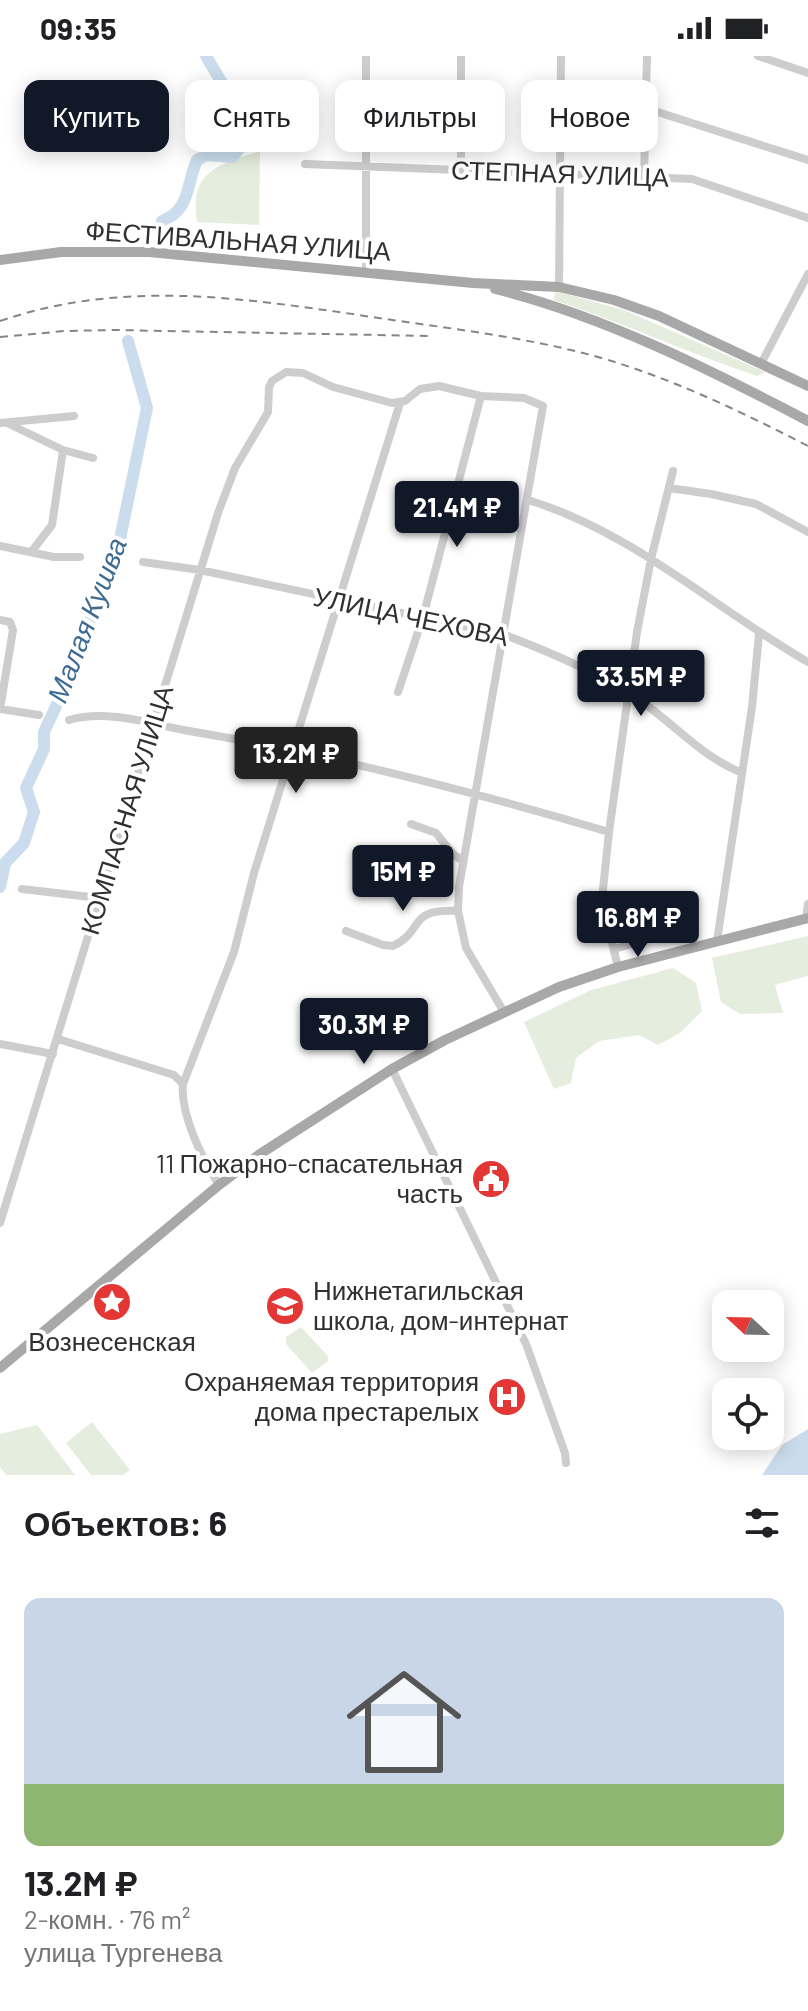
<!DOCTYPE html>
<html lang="ru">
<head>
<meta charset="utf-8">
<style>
	body { margin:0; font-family:Barlow,sans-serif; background:#f2f2f2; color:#202124; height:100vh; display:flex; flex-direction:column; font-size:30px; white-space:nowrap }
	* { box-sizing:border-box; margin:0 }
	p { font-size:26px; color:#757577 }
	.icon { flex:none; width:44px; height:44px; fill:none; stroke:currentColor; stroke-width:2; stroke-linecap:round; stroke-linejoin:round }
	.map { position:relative; height:1419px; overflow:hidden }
	.sheet { display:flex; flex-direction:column; background:#fff; flex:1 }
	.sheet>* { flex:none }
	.top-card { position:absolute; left:24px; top:24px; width:760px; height:72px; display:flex; gap:16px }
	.needle { width:52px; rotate:292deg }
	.tools { position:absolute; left:712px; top:1234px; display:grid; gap:16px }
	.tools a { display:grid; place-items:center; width:72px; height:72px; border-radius:16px; background:#fff; box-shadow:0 4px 20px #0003; font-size:40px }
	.price { position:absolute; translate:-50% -68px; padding:0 18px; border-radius:8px; background:#111827; color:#fff; font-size:26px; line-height:52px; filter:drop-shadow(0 2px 4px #0008) }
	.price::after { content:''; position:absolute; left:50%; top:48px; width:24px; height:18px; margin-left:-12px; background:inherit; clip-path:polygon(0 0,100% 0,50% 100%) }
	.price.active { background:#222; color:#fff }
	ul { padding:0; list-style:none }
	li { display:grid; align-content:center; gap:16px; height:424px; padding:0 24px }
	li span { display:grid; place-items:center; height:248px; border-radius:16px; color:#555 }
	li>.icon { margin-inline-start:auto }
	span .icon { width:144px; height:144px; fill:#fffc; stroke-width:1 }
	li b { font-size:34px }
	h2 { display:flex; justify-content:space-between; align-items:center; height:96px; padding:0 24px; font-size:34px }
	.chip { padding:0 28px; border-radius:16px; background:#fff; box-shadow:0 4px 20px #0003; font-size:28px; line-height:72px }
	.chip.active { background:#111827; color:#fff }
	.status { display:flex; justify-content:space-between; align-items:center; height:56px; padding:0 40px; background:#fff; direction:ltr }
	.status svg { height:22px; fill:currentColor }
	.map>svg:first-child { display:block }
	.green { fill:#e5edde }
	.water { fill:#cbddec }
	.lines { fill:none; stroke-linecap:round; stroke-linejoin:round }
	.river { stroke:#cbddec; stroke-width:12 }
	.minor { stroke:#cdcdcd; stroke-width:8 }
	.major { stroke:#a8a8a8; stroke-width:10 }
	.rail { stroke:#858585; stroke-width:2; stroke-dasharray:8 6; stroke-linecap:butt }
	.labels { text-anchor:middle; stroke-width:8; stroke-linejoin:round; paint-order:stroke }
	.street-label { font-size:26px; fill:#303030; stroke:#fff }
	.poi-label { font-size:26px; fill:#303030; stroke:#fff; text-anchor:end }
	.water-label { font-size:28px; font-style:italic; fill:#3e6b92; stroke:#fff }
</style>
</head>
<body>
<div class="status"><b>09:35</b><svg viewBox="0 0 49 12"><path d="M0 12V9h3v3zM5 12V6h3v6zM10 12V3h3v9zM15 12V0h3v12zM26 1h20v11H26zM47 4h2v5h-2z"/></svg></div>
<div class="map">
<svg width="808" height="1419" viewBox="0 0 808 1419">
	<rect width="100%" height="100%" fill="#fff"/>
	<path class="green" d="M260,95L259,169L197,166C189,115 218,109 260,95Z
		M555,235L624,254L765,316L757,320C688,297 623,267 554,244Z
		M808,880V920L775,929L783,957L740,958L721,946L712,902Z
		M673,912L696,927L702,955L680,977L658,989L639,979L599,985L576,1002L571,1027L554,1033L524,966L591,934Z
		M301,1271L328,1300V1305L312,1317L286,1288V1281Z
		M92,1366L130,1414L123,1419H91L66,1387Z
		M37,1369L75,1419H6L0,1411V1378Z"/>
	<path class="water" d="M808,1373V1419H762L782,1389Z"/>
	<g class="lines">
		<path class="river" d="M162,165C191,154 186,128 197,104L206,99L233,101L245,85L242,72L231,54L235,43L233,34L225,32L206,0
			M0,831L5,807L24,787L34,756L26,732L44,693V676L64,633L119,488L147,352L128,285"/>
		<path class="minor" d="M366,0V215
			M758,0L808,17
			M366,41H461
			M645,52L808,104
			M305,108L692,123L808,162
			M461,114V0
			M644,121L647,0
			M559,231L561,0
			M762,306L808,218
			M0,367L74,360
			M7,367L63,394L52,469L32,495
			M63,394L93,402
			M669,432L711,438L756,448L808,476
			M528,444C633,476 714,552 808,606
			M0,490L54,501H80
			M143,506L200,514L505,579C547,595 590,613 629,637C667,660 698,699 740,716
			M0,564L10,566L13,574L0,653
			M398,636L423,561L481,340
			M0,653L39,659
			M69,664C107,653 152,668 189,675C332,699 471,735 609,776
			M411,768L436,777L454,799L462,804
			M22,833L99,842
			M806,862L808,848
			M346,875L383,889L393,890C427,873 405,853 458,855
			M717,885L752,651L759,578
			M614,893L653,882
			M618,911L605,859L603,833L609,776L637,576L651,503L673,415
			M58,983L174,1019L183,1028
			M0,988L53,998
			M392,1013L526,1288L565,1397L566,1407
			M219,1129C203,1104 180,1059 183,1028L234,896L254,817L400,347
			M0,1167L218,457L235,412L268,356L269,331L272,325L286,316L303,317L333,331L392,347L405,345L420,333L439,330L481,340L524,342L543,350L459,831L458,855L466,892L504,956"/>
		<path class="major" d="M0,204L61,196H149L473,227L559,231L614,244L659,260L808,330
			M495,233C601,259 711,314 808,365
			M0,1312L219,1129L260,1098L392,1013L445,984L559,931L618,911L808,862"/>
		<path class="rail" d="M0,265C121,224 236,241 359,259C436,271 515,279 591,299C667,320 738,354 808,390
			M0,281L65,275L114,274L432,280"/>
	</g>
	<defs>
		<g id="civic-disc" transform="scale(2)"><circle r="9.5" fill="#e43735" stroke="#fff"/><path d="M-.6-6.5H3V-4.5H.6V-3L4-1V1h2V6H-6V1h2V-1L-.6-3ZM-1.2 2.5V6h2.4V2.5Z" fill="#fff"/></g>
		<g id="sight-disc" transform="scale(2)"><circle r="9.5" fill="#e43735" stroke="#fff"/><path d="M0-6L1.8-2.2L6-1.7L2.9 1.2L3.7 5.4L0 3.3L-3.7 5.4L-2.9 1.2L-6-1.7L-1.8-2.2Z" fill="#fff"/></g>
		<g id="school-disc" transform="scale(2)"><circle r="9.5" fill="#e43735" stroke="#fff"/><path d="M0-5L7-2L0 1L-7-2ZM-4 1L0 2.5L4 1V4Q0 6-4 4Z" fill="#fff"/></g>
		<g id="hospital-disc" transform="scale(2)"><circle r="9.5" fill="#e43735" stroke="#fff"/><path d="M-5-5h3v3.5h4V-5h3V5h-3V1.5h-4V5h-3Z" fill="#fff"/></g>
	</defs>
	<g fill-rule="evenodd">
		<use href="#civic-disc" x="491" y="1123"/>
		<use href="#sight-disc" x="112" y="1246"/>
		<use href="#school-disc" x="285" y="1250"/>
		<use href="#hospital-disc" x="507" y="1341"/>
	</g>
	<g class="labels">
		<g class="street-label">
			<text transform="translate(560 118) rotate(2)" y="9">СТЕПНАЯ УЛИЦА</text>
			<text transform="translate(238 185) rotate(4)" y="9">ФЕСТИВАЛЬНАЯ УЛИЦА</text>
			<text transform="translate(411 561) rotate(12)" y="9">УЛИЦА ЧЕХОВА</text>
			<text transform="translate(127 754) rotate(-73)" y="9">КОМПАСНАЯ УЛИЦА</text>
		</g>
		<g class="poi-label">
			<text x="463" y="1117">11 Пожарно-спасательная<tspan x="463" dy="30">часть</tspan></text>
			<text x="313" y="1244" text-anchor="start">Нижнетагильская<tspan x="313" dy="30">школа, дом-интернат</tspan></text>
			<text x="112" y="1295" text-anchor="middle">Вознесенская</text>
			<text x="479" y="1335">Охраняемая территория<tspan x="479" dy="30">дома престарелых</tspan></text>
		</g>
		<g class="water-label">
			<text transform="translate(87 564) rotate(-69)" y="10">Малая Кушва</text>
		</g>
	</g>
</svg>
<div class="tools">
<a><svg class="needle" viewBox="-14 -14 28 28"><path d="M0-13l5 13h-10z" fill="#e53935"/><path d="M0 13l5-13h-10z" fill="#757577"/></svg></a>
<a><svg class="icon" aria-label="locate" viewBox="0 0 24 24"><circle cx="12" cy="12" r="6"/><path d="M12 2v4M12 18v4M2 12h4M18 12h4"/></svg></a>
</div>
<b class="price" style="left:457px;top:493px">21.4M ₽</b>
<b class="price" style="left:641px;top:662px">33.5M ₽</b>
<b class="price active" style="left:296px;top:739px">13.2M ₽</b>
<b class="price" style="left:403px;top:857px">15M ₽</b>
<b class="price" style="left:638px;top:903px">16.8M ₽</b>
<b class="price" style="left:364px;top:1010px">30.3M ₽</b>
<div class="top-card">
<a class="chip active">Купить</a>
<a class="chip">Снять</a>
<a class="chip">Фильтры</a>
<a class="chip">Новое</a>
</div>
</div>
<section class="sheet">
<h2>Объектов: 6<svg class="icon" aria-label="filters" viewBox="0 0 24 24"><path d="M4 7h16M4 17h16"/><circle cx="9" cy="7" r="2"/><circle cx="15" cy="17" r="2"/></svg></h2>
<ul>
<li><span style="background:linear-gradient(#c9d6e8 75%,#8fb573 0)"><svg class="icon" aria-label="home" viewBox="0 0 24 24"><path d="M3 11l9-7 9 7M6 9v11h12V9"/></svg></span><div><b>13.2M ₽</b><p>2-комн. · 76 m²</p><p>улица Тургенева</p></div></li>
</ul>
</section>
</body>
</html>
